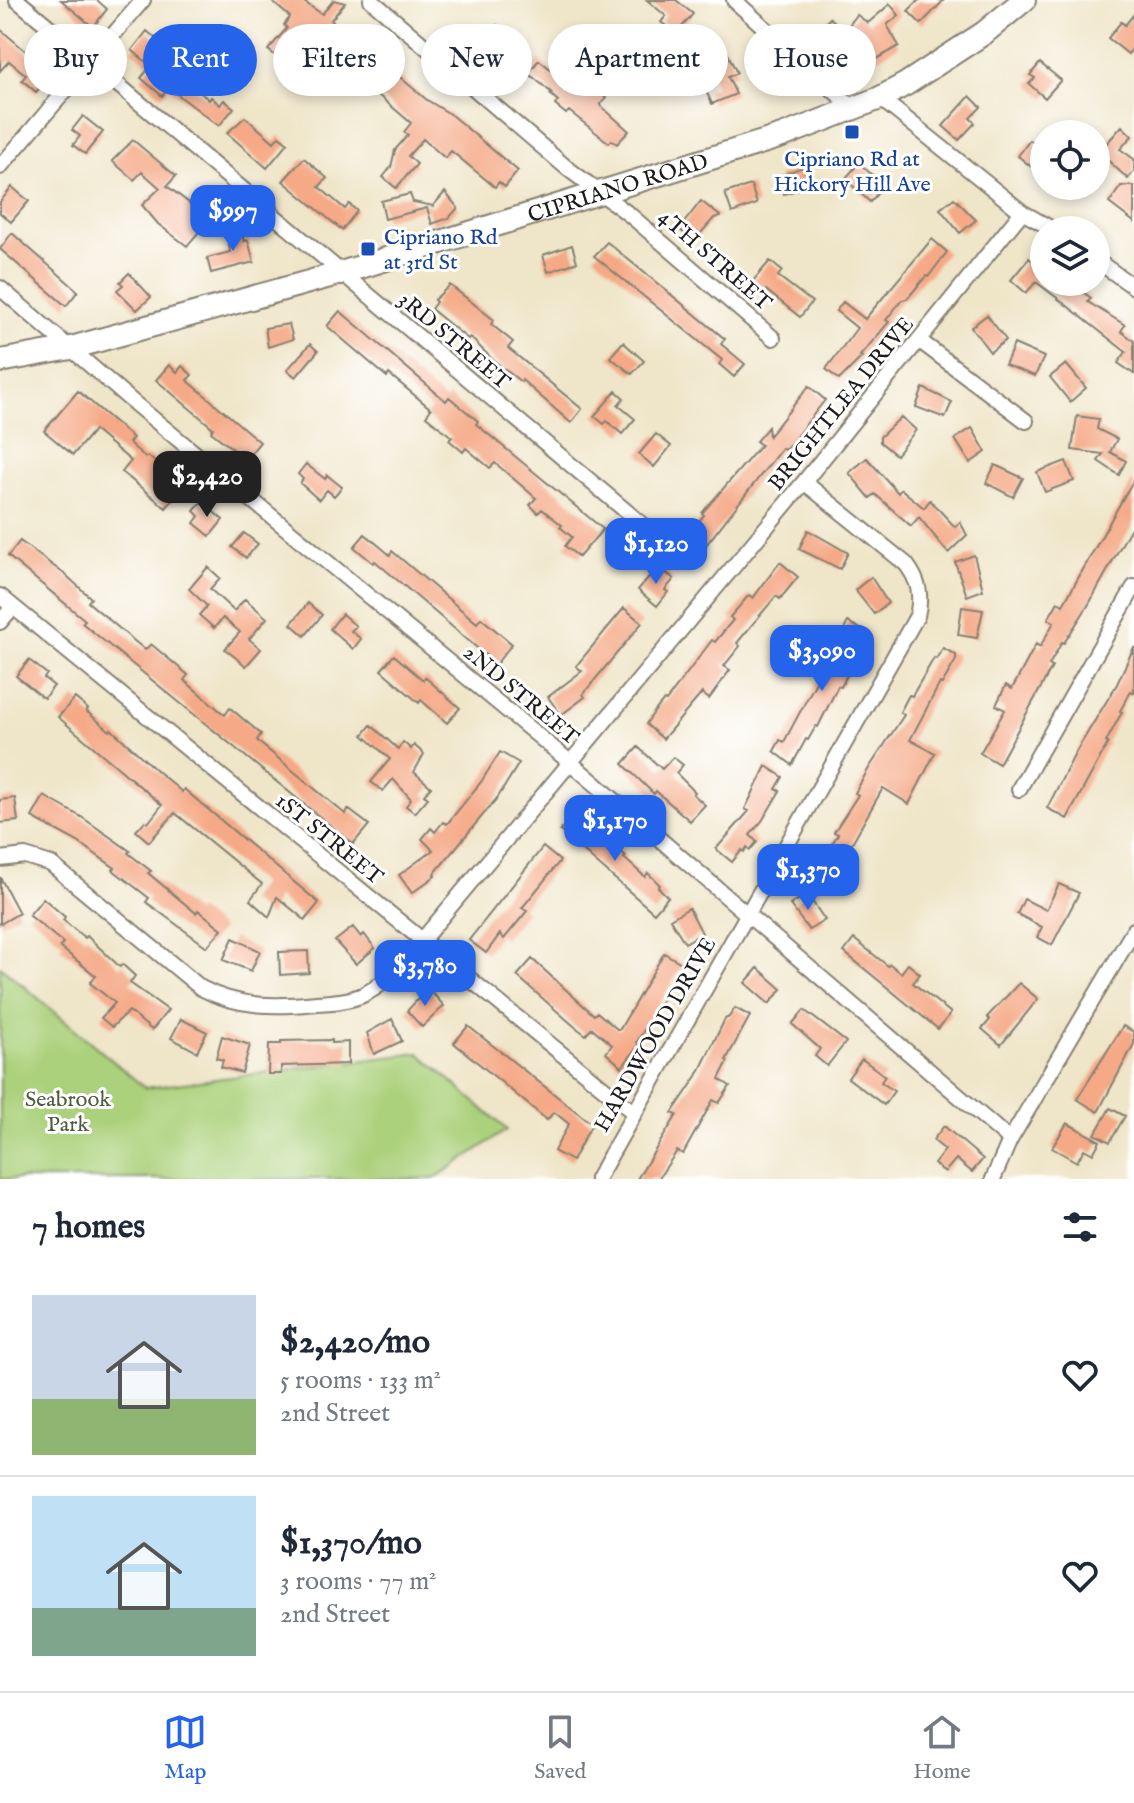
<!DOCTYPE html>
<html lang="en">
<head>
<meta charset="utf-8">
<style>
	body { margin:0; font-family:"IM FELL English",serif; background:#f2f2f3; color:#1f2937; height:100vh; display:flex; flex-direction:column; font-size:30px; white-space:nowrap }
	* { box-sizing:border-box; margin:0 }
	p { font-size:26px; color:#747a83 }
	.icon { flex:none; width:44px; height:44px; fill:none; stroke:currentColor; stroke-width:2; stroke-linecap:round; stroke-linejoin:round }
	.map { position:relative; height:1179px; overflow:hidden }
	.panel { display:flex; flex-direction:column; background:#fff; flex:1 }
	.panel>* { flex:none }
	.hud { position:absolute; left:24px; top:24px; width:1086px; height:72px; display:flex; gap:16px }
	.tools { position:absolute; left:1030px; top:120px; display:grid; gap:16px }
	.tools a { display:grid; place-items:center; width:80px; height:80px; border-radius:50%; background:#fff; box-shadow:0 4px 12px #0003; font-size:40px }
	.price { position:absolute; translate:-50% -68px; padding:0 18px; border-radius:16px; background:#2563eb; color:#fff; font-size:26px; line-height:52px; filter:drop-shadow(0 2px 4px #0008) }
	.price::after { content:''; position:absolute; left:50%; top:48px; width:24px; height:18px; margin-left:-12px; background:inherit; clip-path:polygon(0 0,100% 0,50% 100%) }
	.price.active { background:#222; color:#fff }
	ul { padding:0; list-style:none }
	li { display:flex; align-items:center; gap:24px; height:200px; padding:0 32px }
	li+li { border-top:2px solid #e0e1e3 }
	li span { display:grid; place-items:center; flex:none; width:224px; height:160px; border-radius:0px; color:#555 }
	li>.icon { margin-inline-start:auto }
	span .icon { width:96px; height:96px; fill:#fffc; stroke-width:1 }
	li b { font-size:34px }
	h2 { display:flex; justify-content:space-between; align-items:center; height:96px; padding:0 32px; font-size:34px }
	.pill { padding:0 28px; border-radius:36px; background:#fff; box-shadow:0 4px 12px #0003; font-size:28px; line-height:72px }
	.pill.active { background:#2563eb; color:#fff }
	.dock { display:flex; justify-content:space-around; align-items:center; height:112px; border-top:2px solid #e0e1e3; background:#fff; font-size:22px; color:#747a83 }
	.dock a { display:grid; justify-items:center; gap:4px }
	.dock .active { color:#2563eb }
	.map>svg:first-child { display:block }
	.green { fill:#acd17b; stroke:#64764c; stroke-width:2 }
	.building { fill:#f5a986 }
	.lines { fill:none; stroke-linecap:round; stroke-linejoin:round }
	.street-casing { stroke:#868072; stroke-width:18 }
	.secondary-casing { stroke:#868072; stroke-width:26 }
	.street { stroke:#fff; stroke-width:14 }
	.secondary { stroke:#fff; stroke-width:22 }
	.transit-dot { fill:#1a4fb4; stroke:#fff; stroke-width:3 }
	.labels { text-anchor:middle; stroke-width:6; stroke-linejoin:round; paint-order:stroke }
	.transit-label { font-size:22px; fill:#164399; stroke:#fff }
	.street-label { font-size:22px; fill:#1c1c1c; stroke:#fff }
	.park-label { font-size:22px; fill:#4e5b3d; stroke:#fff }
</style>
</head>
<body>
<div class="map">
<svg width="1134" height="1179" viewBox="0 0 1134 1179">
	<rect width="100%" height="100%" fill="#fff"/>
	<filter id="ink" filterUnits="userSpaceOnUse"><feTurbulence type="fractalNoise" baseFrequency=".0125" numOctaves="2"/><feDisplacementMap in="SourceGraphic" scale="16" xChannelSelector="R" yChannelSelector="G"/><feConvolveMatrix kernelMatrix="1 2 1 2 8 2 1 2 1" color-interpolation-filters="sRGB"/></filter>
	<filter id="wash" filterUnits="userSpaceOnUse"><feTurbulence type="fractalNoise" baseFrequency=".006" numOctaves="4" result="noise"/><feDisplacementMap in="SourceGraphic" scale="32" xChannelSelector="R" yChannelSelector="G"/><feGaussianBlur stdDeviation="1.8" result="paint"/><feColorMatrix in="noise" values="0 0 0 0 0 0 0 0 0 0 0 0 0 0 0 0 0 1.4 0 .05"/><feComposite in="paint" operator="in"/></filter>
	<g filter="url(#wash)">
		<rect width="100%" height="100%" fill="#efe5c8"/>
		<path class="green" d="M0,966L145,1088L419,1053L507,1130L434,1179H0Z"/>
		<g id="blocks">
			<path class="building" d="M61,0H97L107,9L93,27Z
				M270,0H301L322,14L334,0L345,3L331,20L341,29L329,43L349,60L336,74L310,50L294,69L268,50L287,28L284,25L290,17Z
				M647,0H676L693,14L676,34L661,22L666,16Z
				M919,0H944L921,24L908,11Z
				M890,4L899,15L887,25L899,46L866,65L849,35L838,47L817,32L830,18L849,34L846,29L857,15L868,23Z
				M1134,14V47L1128,54L1108,38L1121,22L1125,25Z
				M497,25L518,43L507,55L486,37Z
				M0,29L43,66L45,64L54,72L36,92L22,80L26,75L9,61L0,71Z
				M147,31L161,43L155,50L180,72L179,74L209,100L211,97L220,105L224,100L234,108L219,126L169,88L162,96L141,78L151,66L132,50Z
				M228,40L250,58L241,70L219,52Z
				M725,48L737,73L728,77L736,94L712,104L706,91L716,86L704,58Z
				M634,52L643,60L620,90L609,80Z
				M377,53L392,65L389,68L427,100L450,114L518,171L505,187L499,182L495,187L451,151L445,158L423,139L408,156L417,164L396,188L383,177L391,167L395,150L408,135L404,132L411,123L344,66L354,54L367,65Z
				M539,60L563,79L573,70L606,98L600,105L629,131L617,144L612,140L609,143L569,111L566,114L555,105L558,101L550,94L552,93L528,73Z
				M1040,63L1061,80L1045,98L1029,84L1035,78L1030,75Z
				M970,96L981,107L970,118L975,123L959,140L943,126Z
				M83,116L103,132L85,154L73,145L80,136L72,130Z
				M245,117L274,142L279,136L288,143L267,168L227,133Z
				M1122,126L1132,136L1120,149L1134,159V171L1128,179L1099,152Z
				M133,140L176,176L167,186L210,219L187,246L158,224L142,205L160,188L142,172L134,180L112,161Z
				M1030,140L1044,151V166L1039,173L1018,156Z
				M304,158L327,178L319,187L345,209L349,204L357,211L342,230L283,181Z
				M859,163L884,186L870,202L845,179Z
				M803,167L809,186L784,194L778,176Z
				M751,185L757,204L732,213L725,193Z
				M1121,186H1134V222L1109,203Z
				M12,187L29,201L11,222L0,213V202Z
				M445,192L458,208L449,218L432,224L427,208L385,219L381,201L410,194L413,202L433,206Z
				M954,198L976,220L960,233L940,209Z
				M701,201L720,216L714,218L694,241L679,229Z
				M240,228L244,241L248,240L254,262L211,273L207,258L230,252L227,231Z
				M12,233L78,291L66,306L0,249Z
				M932,239L947,252L928,277L926,276L907,299L902,300L886,320L889,322L860,356L862,357L839,380L826,369L857,328L836,311L843,302L865,319Z
				M607,242L725,339L721,344L745,364L734,377L719,364L722,360L594,256Z
				M572,245L577,262L548,272L543,255Z
				M1029,258L1044,271V282H1069L1091,298L1088,302L1125,325L1121,331L1134,341V374L1118,363L1126,352L1056,297L1036,282L1026,293L1011,280Z
				M770,261L782,271L778,276L812,302L800,317L766,290L764,293L751,283Z
				M129,273L151,297L137,310L117,290L123,285L120,282Z
				M450,285L494,320L491,324L513,342L508,348L582,409L571,423L522,380L521,382L492,359L470,337L468,339L431,309L436,302L434,300Z
				M340,311L446,401L449,397L467,412L478,421L476,424L603,529L579,557L565,546L572,537L560,527L562,525L542,509L538,513L530,505L536,498L495,463L490,468L466,448L463,452L449,440L452,437L426,416L431,409L389,374L387,377L327,326Z
				M987,315L1006,340L990,352L971,327Z
				M289,324L293,339L268,347L265,328Z
				M623,342L644,361L632,374L610,357Z
				M310,344L318,351L296,377L287,370Z
				M1014,344L1044,357L1035,376L1005,365Z
				M1066,364L1086,388L1070,402L1050,377Z
				M169,365L177,372L182,366L192,375L187,380L260,442L246,459L211,432L213,428L156,380Z
				M809,386L825,400L787,448L784,450L782,448L692,563L675,549L704,515L702,513L761,445L756,441L768,427L769,436Z
				M923,388L952,402L945,418L916,407Z
				M78,391L133,438L129,443L146,458L148,456L184,486L166,508L122,472L131,461L94,430L73,455L44,431Z
				M616,391L624,398L618,405L635,419L622,434L607,421L604,424L594,416Z
				M1077,416L1099,419L1097,429L1117,439L1110,452L1126,461L1119,475L1098,461L1103,454L1072,450Z
				M901,417L916,430L896,455L880,442V437Z
				M972,428L986,452L970,463L955,439Z
				M656,434L671,446L654,467L639,454Z
				M867,458L898,493L901,489L924,508L930,500L955,527L960,522L967,535L948,553L919,517L911,526L875,494L870,498L849,473Z
				M1066,461L1074,481L1045,492L1037,472Z
				M306,464L325,479L327,475L342,487L334,496L327,490L319,500L300,483L303,479L298,474Z
				M995,465L1023,478L1013,497L986,483Z
				M1134,479V522L1089,604L1064,643L1062,642L1049,665L1052,667L999,764L980,753L1005,710L996,705L1006,685L1012,689L1036,644L1040,647L1054,622L1048,619L1058,602L1063,605Z
				M202,502L223,520L210,536L194,523L199,516L194,511Z
				M808,530L848,553L840,569L799,549Z
				M244,533L258,544L246,558L232,547Z
				M365,534L390,555L392,551L477,623L481,618L512,644L496,664L375,561L373,563L354,547Z
				M20,541L67,576L91,598L88,602L145,650L151,644L188,675L184,680L225,715L230,708L261,734L257,740L261,744L345,814L348,809L369,825L353,844L82,623L85,620L8,556Z
				M974,555L983,590L967,596L955,562Z
				M780,562L798,577L780,599L776,596L737,643L740,646L724,666L730,670L709,699L702,693L663,739L646,724L654,712L664,700L666,701L712,640L715,642L733,620L730,617L749,595L753,598Z
				M658,566L674,579L665,590L668,592L657,606L638,590Z
				M208,567L220,578L210,589L234,611L245,599L267,618L249,639L261,649L246,666L225,649L240,632L223,618L214,628L199,615L207,606L189,589Z
				M871,577L888,603L874,614L855,590Z
				M308,603L322,615L305,636L291,624Z
				M962,607L983,610L977,638L958,635Z
				M624,608L642,623L583,694L585,697L561,715L548,697L582,671L576,666Z
				M342,614L356,626L351,631L361,639L353,649L330,629Z
				M848,622L868,633L844,671L848,673L841,687L838,686L818,727L816,726L808,740L806,739L792,765L774,751L780,740L784,742Z
				M1134,647V693L1131,691L1120,711L1122,712L1106,742L1108,743L1067,819L1047,808L1077,750L1117,684Z
				M943,648L956,655V660L942,684L940,683L910,740L935,753L909,804L883,788L830,882L814,873V868L822,853L825,855L838,834L834,832L858,795L855,793L869,768L904,715L900,712L909,695L912,696L934,658L936,659Z
				M394,655L423,680L425,677L460,708L447,723L421,700L419,703L381,670Z
				M29,660L47,674L44,678L54,686L44,698L16,676Z
				M75,698L88,709L86,711L110,731L111,729L157,771L182,792L184,789L319,903L305,920L277,897L269,917L250,900L262,884L175,813L149,842L136,831L145,821L148,823L162,805L58,717Z
				M371,725L398,749L403,742L411,749L414,745L424,754L414,772L431,787L424,795L428,798L415,813L406,806L411,799L393,779L383,791L371,782L390,759L363,735Z
				M638,747L662,769L673,757L683,765L676,773L695,792L693,794L705,805L690,821L656,791L654,794L623,764Z
				M500,752L519,763L498,797L434,874L435,876L412,893L399,875L433,850L422,839L431,828L435,832L443,822L447,824L481,782Z
				M766,766L783,777L776,789L780,791L762,821L750,835L757,842L750,850L747,847L744,852L742,850L732,862L716,849L749,811L745,809Z
				M44,796L83,818L130,851L128,853L151,871L148,873L196,913L198,910L222,929L207,947L146,902L149,898L113,870L115,868L78,842L32,817Z
				M15,798L18,821L0,823V800Z
				M574,814L626,856L624,858L645,877L648,873L660,885L658,887L668,897L654,913L560,831Z
				M543,847L560,861L522,908L527,911L504,939L500,934L486,953L469,940Z
				M0,877L19,913L0,924Z
				M1059,884L1079,893L1052,945L1037,937L1042,927L1017,914L1024,899L1046,910Z
				M807,894L825,920L809,930L790,905Z
				M43,898L65,917L63,920L85,938L87,936L120,967L122,964L135,976L130,983L168,1010L152,1030L129,1011L112,1027L101,1018L115,1003L90,983L96,976L60,947L63,943L29,915Z
				M689,908L702,933L685,943L670,919Z
				M353,927L361,937L364,934L375,948L356,964L335,941Z
				M233,938L260,951L251,971L223,960Z
				M854,939L888,966L890,964L901,973L908,964L920,974L913,983L951,1013L938,1029L844,952Z
				M308,951L309,973L280,975L279,952Z
				M664,953L683,964L637,1042L639,1045L622,1067L606,1053L612,1045L592,1028L586,1035L574,1026L517,976L532,959L594,1015L597,1012L617,1029H620Z
				M758,968L782,989L769,1004L745,983Z
				M1019,983L1038,999L1001,1045L982,1029L990,1020L987,1017Z
				M428,988L444,1006L422,1027L407,1011Z
				M735,1008L750,1016L726,1060L728,1061L719,1079L730,1086L719,1103L713,1100L683,1154L677,1151L658,1179H637L677,1115L672,1113L697,1076L725,1019L729,1017Z
				M804,1010L846,1042L827,1066L815,1056L820,1049L792,1024Z
				M181,1019L207,1032L197,1052L171,1038Z
				M392,1019L402,1041L374,1054L367,1033Z
				M468,1026L592,1124L572,1161L554,1151L569,1124L554,1112L547,1120L454,1043Z
				M1123,1026L1134,1032V1044L1098,1112L1077,1099Z
				M222,1036L250,1045L242,1073L221,1067L223,1060L216,1058Z
				M332,1040V1043L348,1042V1064L281,1066V1074H268L269,1044H281V1041Z
				M862,1059L885,1076L881,1082L894,1091L884,1105L848,1078Z
				M1110,1108L1125,1116L1110,1142L1095,1134Z
				M1067,1123L1100,1141L1093,1154L1084,1149L1077,1162L1052,1148Z
				M944,1126L983,1159L972,1172L956,1159L945,1172L934,1164L945,1150L933,1140Z"/>
		</g>
	</g>
	<g filter="url(#ink)">
		<use href="#blocks" fill-opacity="0" stroke="#868072" stroke-width="2"/>
		<g class="lines">
			<g class="street-casing">
				<path id="street" d="M17,0L645,527
					M371,0L567,168L630,215L773,338
					M734,0L853,108
					M880,98L1022,212L1054,230
					M0,167L143,0
					M1096,260L1134,287
					M0,288L134,403L571,763L1010,1140
					M920,341L1026,421
					M0,596L633,1112
					M0,622L13,607
					M1019,789L1134,587
					M0,859L25,856L51,864L201,988C239,1008 276,1007 317,1003C334,1002 350,1001 365,994C381,986 392,974 404,962L804,482L1022,212
					M597,1179L917,616C922,595 919,581 906,564L804,482
					M993,1179L1010,1140L1134,930"/>
			</g>
			<g class="secondary-casing">
				<g id="secondary">
					<path id="s1" d="M0,361L71,348L341,273L782,136L880,98L906,84L984,33L1024,0"/>
				</g>
			</g>
			<use href="#street" class="street"/>
			<use href="#secondary" class="secondary"/>
		</g>
	</g>
	<g class="transit-dot">
		<rect x="844" y="124" width="16" height="16" rx="4"/>
		<rect x="360" y="241" width="16" height="16" rx="4"/>
	</g>
	<g class="labels">
		<g class="transit-label">
			<text x="852" y="166">Cipriano Rd at<tspan x="852" dy="25">Hickory Hill Ave</tspan></text>
			<text x="384" y="244" text-anchor="start">Cipriano Rd<tspan x="384" dy="25">at 3rd St</tspan></text>
		</g>
		<g class="street-label">
			<text dy="8" stroke="none"><textPath href="#s1" startOffset="642">CIPRIANO ROAD</textPath></text>
			<text transform="translate(716 259) rotate(41)" y="8">4TH STREET</text>
			<text transform="translate(455 340) rotate(40)" y="8">3RD STREET</text>
			<text transform="translate(840 403) rotate(-51)" y="8">BRIGHTLEA DRIVE</text>
			<text transform="translate(522 694) rotate(40)" y="8">2ND STREET</text>
			<text transform="translate(330 838) rotate(39)" y="8">1ST STREET</text>
			<text transform="translate(654 1034) rotate(-60)" y="8">HARDWOOD DRIVE</text>
		</g>
		<g class="park-label">
			<text x="68" y="1106">Seabrook<tspan x="68" dy="25">Park</tspan></text>
		</g>
	</g>
</svg>
<div class="tools">
<a><svg class="icon" aria-label="locate" viewBox="0 0 24 24"><circle cx="12" cy="12" r="6"/><path d="M12 2v4M12 18v4M2 12h4M18 12h4"/></svg></a>
<a><svg class="icon" aria-label="layers" viewBox="0 0 24 24"><path d="M12 4l9 5-9 5-9-5zM3 14l9 5 9-5"/></svg></a>
</div>
<b class="price" style="left:233px;top:253px">$997</b>
<b class="price active" style="left:207px;top:519px">$2,420</b>
<b class="price" style="left:656px;top:586px">$1,120</b>
<b class="price" style="left:822px;top:693px">$3,090</b>
<b class="price" style="left:615px;top:863px">$1,170</b>
<b class="price" style="left:808px;top:912px">$1,370</b>
<b class="price" style="left:425px;top:1008px">$3,780</b>
<div class="hud">
<a class="pill">Buy</a>
<a class="pill active">Rent</a>
<a class="pill">Filters</a>
<a class="pill">New</a>
<a class="pill">Apartment</a>
<a class="pill">House</a>
</div>
</div>
<section class="panel">
<h2>7 homes<svg class="icon" aria-label="filters" viewBox="0 0 24 24"><path d="M4 7h16M4 17h16"/><circle cx="9" cy="7" r="2"/><circle cx="15" cy="17" r="2"/></svg></h2>
<ul>
<li><span style="background:linear-gradient(#c9d6e8 65%,#8fb573 0)"><svg class="icon" aria-label="home" viewBox="0 0 24 24"><path d="M3 11l9-7 9 7M6 9v11h12V9"/></svg></span><div><b>$2,420/mo</b><p>5 rooms · 133 m²</p><p>2nd Street</p></div><svg class="icon" aria-label="heart" viewBox="0 0 24 24"><path d="M12 20l-8-8c-3-5 5-10 8-4 3-6 11-1 8 4z"/></svg></li>
<li><span style="background:linear-gradient(#bfe0f5 70%,#7fa58c 0)"><svg class="icon" aria-label="home" viewBox="0 0 24 24"><path d="M3 11l9-7 9 7M6 9v11h12V9"/></svg></span><div><b>$1,370/mo</b><p>3 rooms · 77 m²</p><p>2nd Street</p></div><svg class="icon" aria-label="heart" viewBox="0 0 24 24"><path d="M12 20l-8-8c-3-5 5-10 8-4 3-6 11-1 8 4z"/></svg></li>
</ul>
</section>
<nav class="dock">
<a class="active"><svg class="icon" aria-label="map" viewBox="0 0 24 24"><path d="M3 6l6-2 6 2 6-2v14l-6 2-6-2-6 2zM9 4v14M15 6v14"/></svg>Map</a>
<a><svg class="icon" aria-label="saved" viewBox="0 0 24 24"><path d="M7 4h10v16l-5-4-5 4z"/></svg>Saved</a>
<a><svg class="icon" aria-label="home" viewBox="0 0 24 24"><path d="M3 11l9-7 9 7M6 9v11h12V9"/></svg>Home</a>
</nav>
</body>
</html>
